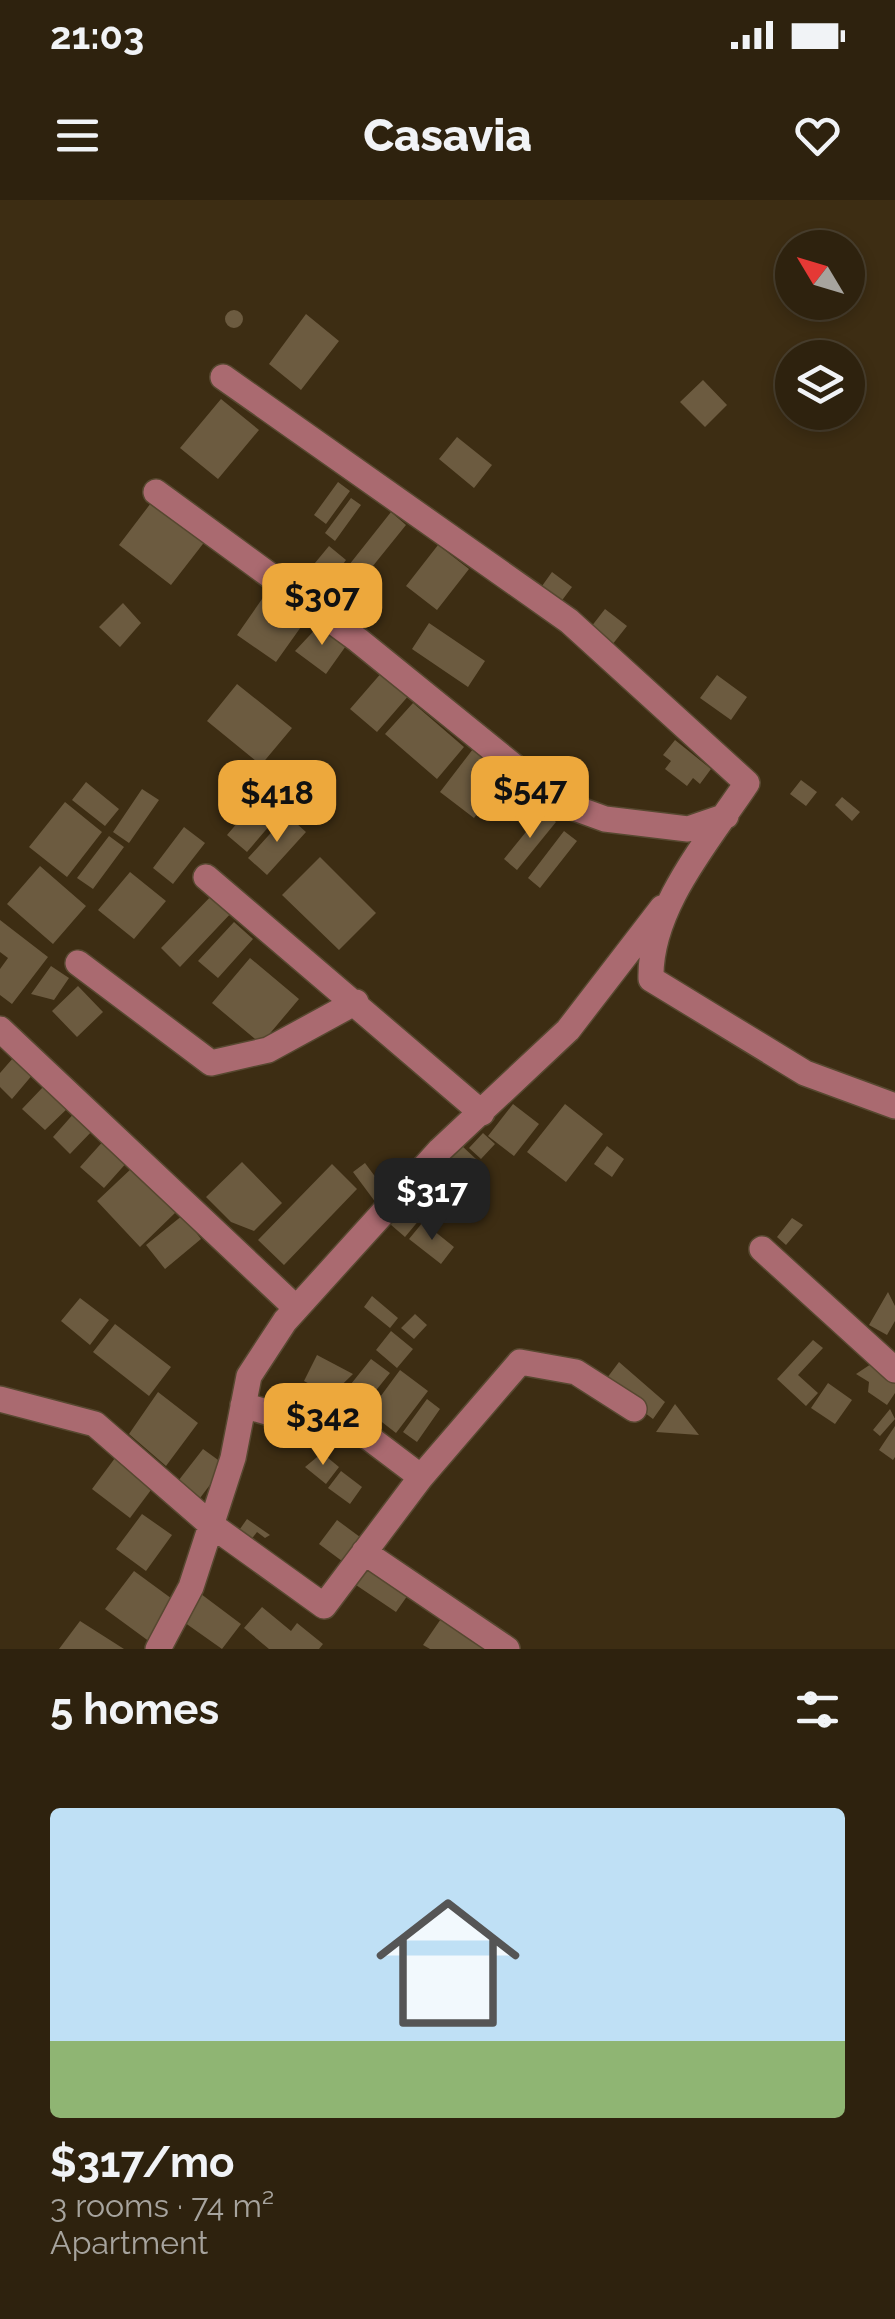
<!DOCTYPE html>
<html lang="en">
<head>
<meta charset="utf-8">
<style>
	body { margin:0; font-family:Raleway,sans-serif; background:#362a17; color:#f1f3f6; height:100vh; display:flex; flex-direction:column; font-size:38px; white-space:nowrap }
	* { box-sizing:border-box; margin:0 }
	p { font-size:32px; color:#a7a49e }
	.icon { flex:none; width:55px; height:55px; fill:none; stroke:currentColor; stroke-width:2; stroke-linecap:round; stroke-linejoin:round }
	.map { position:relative; height:1449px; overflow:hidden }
	.sheet { display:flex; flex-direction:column; background:#2e220e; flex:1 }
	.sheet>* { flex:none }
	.needle { width:65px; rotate:308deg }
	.buttons { position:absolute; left:775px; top:30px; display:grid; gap:20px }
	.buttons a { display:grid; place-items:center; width:90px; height:90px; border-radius:50%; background:#2e220e; box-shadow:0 5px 15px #0003,0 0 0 2px #493f2e; font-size:50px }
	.price { position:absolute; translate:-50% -85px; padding:0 22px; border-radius:20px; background:#eda83c; color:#111; font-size:32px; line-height:65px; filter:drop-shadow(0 2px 5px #0008) }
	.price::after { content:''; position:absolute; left:50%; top:60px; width:30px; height:22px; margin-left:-15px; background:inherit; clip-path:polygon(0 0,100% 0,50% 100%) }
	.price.active { background:#222; color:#fff }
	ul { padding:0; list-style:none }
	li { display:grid; align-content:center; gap:20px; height:530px; padding:0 50px }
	li span { display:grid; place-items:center; height:310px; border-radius:10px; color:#555 }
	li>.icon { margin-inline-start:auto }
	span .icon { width:180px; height:180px; fill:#fffc; stroke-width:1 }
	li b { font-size:42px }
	h2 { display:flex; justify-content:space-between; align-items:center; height:120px; padding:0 50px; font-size:42px }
	.status { display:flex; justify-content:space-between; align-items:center; height:70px; padding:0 50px; background:#2e220e; direction:ltr }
	.status svg { height:28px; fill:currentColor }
	header { display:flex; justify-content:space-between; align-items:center; height:130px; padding:0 50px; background:#2e220e; font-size:45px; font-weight:800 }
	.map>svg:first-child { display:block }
	.building { fill:#6c5b40 }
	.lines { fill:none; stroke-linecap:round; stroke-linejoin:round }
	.minor-casing { stroke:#574830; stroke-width:28 }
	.minor { stroke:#aa6a70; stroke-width:25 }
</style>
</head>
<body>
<div class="status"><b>21:03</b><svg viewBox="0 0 49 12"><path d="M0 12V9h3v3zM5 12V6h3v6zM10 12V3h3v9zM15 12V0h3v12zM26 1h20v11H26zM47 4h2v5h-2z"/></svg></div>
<header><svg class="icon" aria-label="menu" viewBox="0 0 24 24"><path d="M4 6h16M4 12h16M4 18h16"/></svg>Casavia<svg class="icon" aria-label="heart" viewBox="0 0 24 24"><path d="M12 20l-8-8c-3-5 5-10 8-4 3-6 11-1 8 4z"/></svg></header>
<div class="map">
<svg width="895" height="1449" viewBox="0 0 895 1449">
	<rect width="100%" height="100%" fill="#3d2d13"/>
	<path class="building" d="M225 119a9 9 0 1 1 18 0a9 9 0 1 1-18 0Z
		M306,114L339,141L301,190L269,164Z
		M703,180L727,205L705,227L680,202Z
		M221,199L259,230L218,279L180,248Z
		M457,237L492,265L474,288L439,259Z
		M338,282L350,291L326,324L314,315Z
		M351,298L361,305L335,341L325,333Z
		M154,299L206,340L171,385L119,345Z
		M391,312L406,325L364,377L349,365Z
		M438,345L469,369L437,410L406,386Z
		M329,346L346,360L316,401L296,386Z
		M552,372L572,387L557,407L537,393Z
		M352,388L379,411L361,433L334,410Z
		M269,389L308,417L276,462L237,435Z
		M123,403L141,423L120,447L99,427Z
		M605,409L627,426L612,445L591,427Z
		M322,422L348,443L326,474L295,451Z
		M429,423L485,461L468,487L412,449Z
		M383,471L410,494L377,532L350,509Z
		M717,475L747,497L731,520L700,498Z
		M237,484L292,528L261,565L207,521Z
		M413,503L464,547L437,579L385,534Z
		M675,540L711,569L700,584L693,578L687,586L665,569L671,561L663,555Z
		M473,549L507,575L474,618L440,592Z
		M801,580L817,592L806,606L790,594Z
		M86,582L119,609L105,626L72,600Z
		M142,589L159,600L129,643L113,632Z
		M262,594L282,611L247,652L227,635Z
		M842,597L860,612L852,621L835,605Z
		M65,602L102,632L67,677L29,647Z
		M543,611L556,622L517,670L504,659Z
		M287,615L306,632L267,675L248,658Z
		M184,627L205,643L173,684L153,668Z
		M564,631L577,641L540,688L528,678Z
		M109,636L124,647L93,689L77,678Z
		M320,657L376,713L339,750L282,695Z
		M40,666L86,706L53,744L7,704Z
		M130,672L166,701L134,739L98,710Z
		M215,692L234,710L180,767L161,748Z
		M0,720L48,757L12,804L0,795V769L8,758L0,752Z
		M234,722L253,739L218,778L198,761Z
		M250,758L299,799L261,844L212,803Z
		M51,766L69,778L54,800L31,794Z
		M78,786L103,812L77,837L52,811Z
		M13,858L34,873L12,899L0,887V873Z
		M44,886L70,906L45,930L22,909Z
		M513,904L539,924L514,956L488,936Z
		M565,904L603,934L566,982L527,952Z
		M76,911L94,929L70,954L53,937Z
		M483,933L495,944L481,959L469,948Z
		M106,938L129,960L104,988L80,967Z
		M461,945L477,960L437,1005L421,990Z
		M607,946L624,959L612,977L594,964Z
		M242,962L282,1003L254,1031L231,1022L206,997Z
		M365,963L391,998L379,1007L353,972Z
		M332,964L357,989L284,1065L258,1040Z
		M133,967L176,1012L140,1047L97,1001Z
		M415,994L430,1007L405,1037L390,1024Z
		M183,1015L201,1039L165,1069L146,1045Z
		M792,1018L803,1025L786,1045L777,1037Z
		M423,1022L454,1047L441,1064L409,1039Z
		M888,1092L895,1106V1121L887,1135L869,1125Z
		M372,1096L398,1118L390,1128L364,1107Z
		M80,1098L109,1120L90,1145L61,1121Z
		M415,1114L427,1125L414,1139L401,1128Z
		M115,1124L171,1167L149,1196L93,1152Z
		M391,1131L413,1149L397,1168L376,1150Z
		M813,1140L823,1148L798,1175L818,1193L806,1206L777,1179Z
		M317,1155L353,1174L318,1208L308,1203L315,1187L304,1181Z
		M371,1159L390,1173L365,1204L347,1189Z
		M619,1162L665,1202L653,1219L604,1182Z
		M874,1162L895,1177V1193L887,1205L868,1192L869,1182L856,1174Z
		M400,1170L428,1191L396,1233L369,1212Z
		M828,1183L852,1200L835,1224L811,1208Z
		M158,1192L198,1223L166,1266L129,1234Z
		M427,1199L440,1209L417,1242L403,1232Z
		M675,1204L699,1235L656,1232Z
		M890,1209L895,1219L880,1236L873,1230Z
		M895,1226V1257L893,1260L879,1250Z
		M203,1249L225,1265L197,1302L175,1285Z
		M322,1253L339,1267L326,1284L305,1267Z
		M115,1258L154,1286L130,1318L92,1289Z
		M341,1271L362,1287L350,1304L328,1288Z
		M142,1314L172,1335L146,1371L116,1349Z
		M247,1319L270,1335L265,1338L257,1332L247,1345L235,1336Z
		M337,1320L364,1340L346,1364L319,1344Z
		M364,1366L410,1392L396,1412L353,1383Z
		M134,1371L179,1404L150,1442L105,1409Z
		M201,1394L241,1424L222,1449L181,1420Z
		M262,1407L291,1431L297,1423L323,1444L319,1449H269L244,1428Z
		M445,1413L497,1449H430L423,1445Z
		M80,1421L124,1449H59Z"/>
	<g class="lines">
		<g class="minor-casing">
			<path id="minor" d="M223,177L569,421L747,583C710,639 649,708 651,779L805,873L895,906
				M156,292L358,440L558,602L605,619L688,629L726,616
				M206,677L482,913
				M78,763L211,863L268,850L356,802
				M0,829L296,1108
				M762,1049L895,1170
				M0,1199L95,1224L210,1324L324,1406L421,1277
				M243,1205L290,1219L343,1218L421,1277L520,1162L576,1172L634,1209
				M364,1352L507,1449
				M158,1449L191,1387L233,1258L249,1176L285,1121L440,950L568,830L662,708"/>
		</g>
		<use href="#minor" class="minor"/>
	</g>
</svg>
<div class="buttons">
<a><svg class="needle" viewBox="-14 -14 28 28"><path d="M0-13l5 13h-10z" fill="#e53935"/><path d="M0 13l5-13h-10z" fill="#a7a49e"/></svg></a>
<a><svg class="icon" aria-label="layers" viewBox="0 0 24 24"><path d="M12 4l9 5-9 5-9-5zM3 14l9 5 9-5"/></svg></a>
</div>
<b class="price" style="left:322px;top:448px">$307</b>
<b class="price" style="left:530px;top:641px">$547</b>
<b class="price" style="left:277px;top:645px">$418</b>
<b class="price active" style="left:432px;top:1043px">$317</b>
<b class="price" style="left:323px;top:1268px">$342</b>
</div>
<section class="sheet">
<h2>5 homes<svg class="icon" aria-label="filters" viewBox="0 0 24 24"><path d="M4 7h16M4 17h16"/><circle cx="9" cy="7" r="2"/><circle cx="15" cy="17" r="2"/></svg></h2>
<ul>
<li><span style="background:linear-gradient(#bfe0f5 75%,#8fb573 0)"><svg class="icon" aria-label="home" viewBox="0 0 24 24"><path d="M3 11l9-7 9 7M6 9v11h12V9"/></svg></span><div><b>$317/mo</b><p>3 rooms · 74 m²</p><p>Apartment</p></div></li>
</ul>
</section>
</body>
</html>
